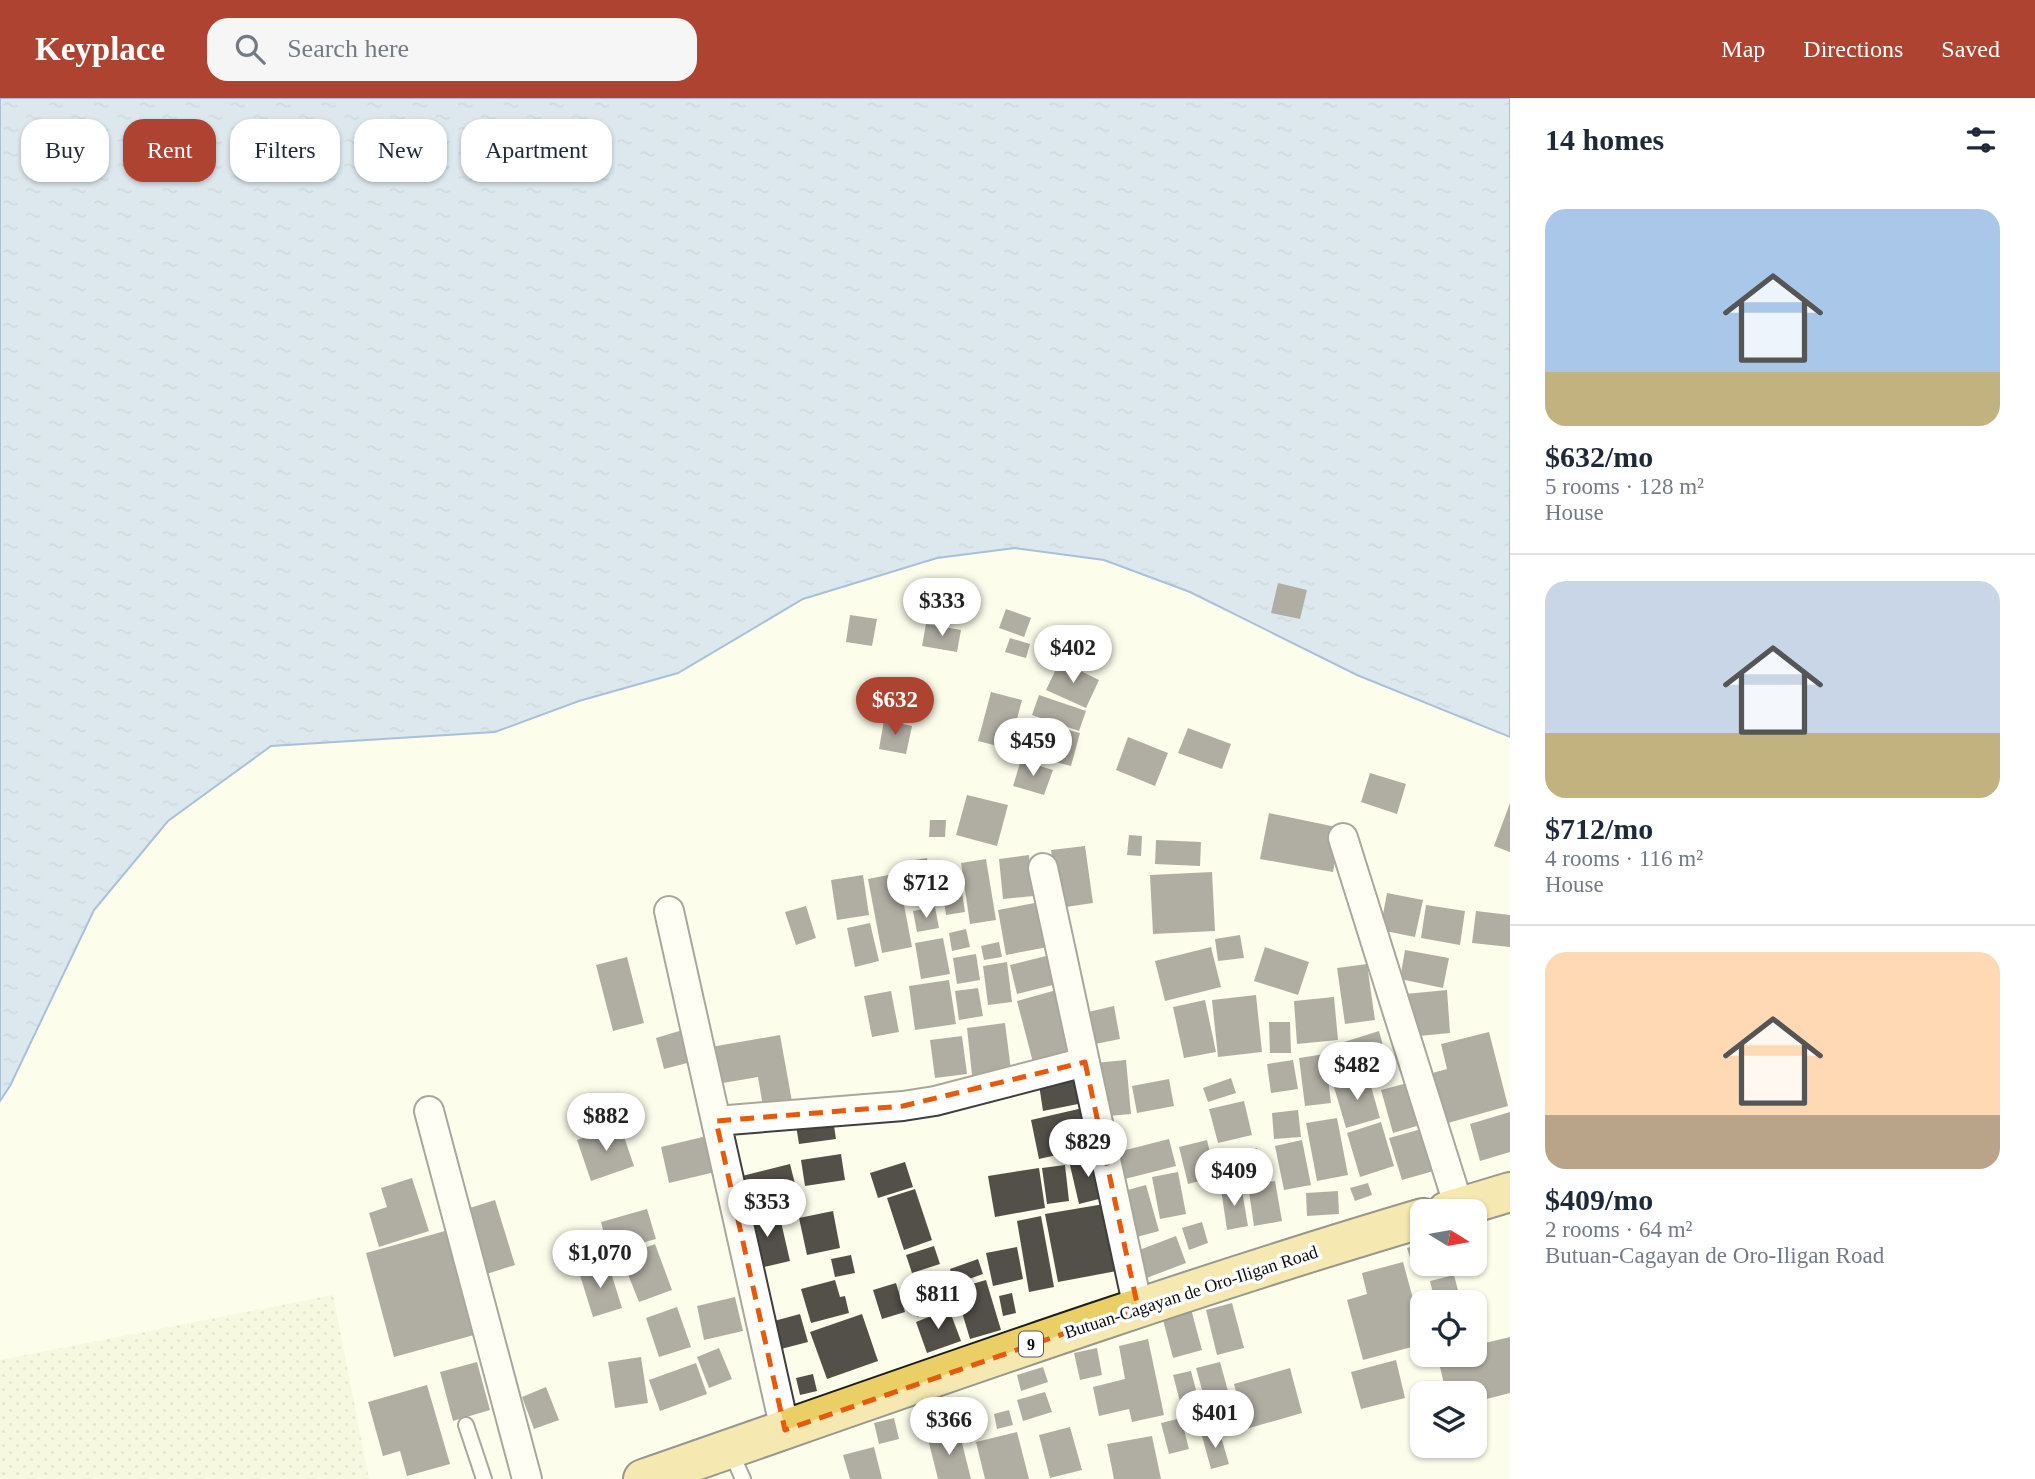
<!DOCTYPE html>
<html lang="en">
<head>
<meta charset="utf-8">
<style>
	body { margin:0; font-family:"Times New Roman",serif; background:#f6f6f7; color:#1f2937; height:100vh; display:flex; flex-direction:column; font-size:26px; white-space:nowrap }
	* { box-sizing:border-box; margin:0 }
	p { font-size:23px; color:#747a83 }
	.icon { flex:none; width:38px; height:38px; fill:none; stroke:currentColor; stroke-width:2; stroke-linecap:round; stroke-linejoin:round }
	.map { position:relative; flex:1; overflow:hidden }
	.drawer { display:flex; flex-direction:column; background:#fff; width:525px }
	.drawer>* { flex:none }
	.hud { position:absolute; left:21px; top:21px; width:665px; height:63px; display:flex; gap:14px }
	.needle { width:46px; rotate:101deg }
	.controls { position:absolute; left:1410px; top:1101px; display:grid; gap:14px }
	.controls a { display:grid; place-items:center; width:77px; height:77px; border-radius:14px; background:#fff; box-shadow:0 2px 5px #0004; font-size:35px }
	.price { position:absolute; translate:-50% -60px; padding:0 16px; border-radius:24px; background:#fff; color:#222; font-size:23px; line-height:46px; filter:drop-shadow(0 2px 4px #0008) }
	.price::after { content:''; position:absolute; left:50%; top:42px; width:21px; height:16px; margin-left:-10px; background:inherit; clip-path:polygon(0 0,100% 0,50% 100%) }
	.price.on { background:#ae4331; color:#fff }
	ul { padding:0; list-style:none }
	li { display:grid; align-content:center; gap:14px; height:371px; padding:0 35px }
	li+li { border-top:2px solid #e0e1e3 }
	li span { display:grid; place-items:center; height:217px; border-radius:21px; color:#555 }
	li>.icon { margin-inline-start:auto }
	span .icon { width:126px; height:126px; fill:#fffc; stroke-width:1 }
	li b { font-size:30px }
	h2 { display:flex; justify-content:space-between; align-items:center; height:84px; padding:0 35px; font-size:30px }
	.chip { padding:0 24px; border-radius:21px; background:#fff; box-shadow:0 2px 5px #0004; font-size:24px; line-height:63px }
	.chip.on { background:#ae4331; color:#fff }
	header { display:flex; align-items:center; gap:42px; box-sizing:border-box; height:98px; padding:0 35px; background:#ae4331; color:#fff }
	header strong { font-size:33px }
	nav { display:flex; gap:38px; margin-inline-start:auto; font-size:24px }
	.search { width:490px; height:63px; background:#f6f6f7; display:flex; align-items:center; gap:18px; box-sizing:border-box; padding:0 24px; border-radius:21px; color:#747a83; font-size:26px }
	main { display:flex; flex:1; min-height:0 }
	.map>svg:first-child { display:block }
	.farmland { fill:url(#farmland-dots) }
	.water { fill:url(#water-ripples); stroke:#4376c0; stroke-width:2 }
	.building { fill:#534f49 }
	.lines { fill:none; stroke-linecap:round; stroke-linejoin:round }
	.service-casing { stroke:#3e3e3e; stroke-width:18 }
	.minor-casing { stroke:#3e3e3e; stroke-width:32 }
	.trunk-casing { stroke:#1c1c1c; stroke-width:42 }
	.service { stroke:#fff; stroke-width:14 }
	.minor { stroke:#fff; stroke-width:28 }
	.trunk { stroke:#eacf66; stroke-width:38 }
	.marked { fill:none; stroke:#e8590c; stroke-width:5; stroke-dasharray:14 9; stroke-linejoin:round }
	.labels { text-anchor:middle; stroke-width:7; stroke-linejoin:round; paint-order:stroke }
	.shield { fill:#fff; stroke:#545454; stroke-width:2 }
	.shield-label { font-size:16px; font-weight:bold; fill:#0b0b0b }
	.street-label { font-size:18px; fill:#0b0b0b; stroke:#fff }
</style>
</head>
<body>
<header>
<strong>Keyplace</strong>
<div class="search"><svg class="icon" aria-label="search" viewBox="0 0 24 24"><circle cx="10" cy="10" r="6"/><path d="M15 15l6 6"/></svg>Search here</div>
<nav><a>Map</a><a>Directions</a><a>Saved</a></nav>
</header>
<main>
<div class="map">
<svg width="1510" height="1381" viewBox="0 0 1510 1381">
	<defs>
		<pattern id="farmland-dots" width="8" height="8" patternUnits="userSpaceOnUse" patternTransform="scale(1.75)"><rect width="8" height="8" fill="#edf1ce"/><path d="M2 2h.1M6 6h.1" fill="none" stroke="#cacdb0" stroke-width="1.8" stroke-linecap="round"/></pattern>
		<pattern id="water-ripples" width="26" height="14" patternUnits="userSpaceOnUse" patternTransform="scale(1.75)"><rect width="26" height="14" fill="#b5cef0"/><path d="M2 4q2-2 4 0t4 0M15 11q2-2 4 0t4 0" fill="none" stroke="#9ab0cc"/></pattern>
	</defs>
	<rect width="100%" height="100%" fill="#fdfdec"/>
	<path class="farmland" d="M333,1197L369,1381H0V1262Z"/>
	<path class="water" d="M0,0H1510V639L1357,577L1190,494L1104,462L1015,450L937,460L803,501L678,575L579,603L495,634L271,648L168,723L94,812L10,988L0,1003Z"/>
	<path class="building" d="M1278,485L1307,492L1300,521L1271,515Z
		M1006,511L1031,520L1024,539L999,530Z
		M850,517L877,521L872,548L846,544Z
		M926,526L961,532L957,554L922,548Z
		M1010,540L1030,546L1026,560L1005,554Z
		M1060,563L1099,582L1086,610L1046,592Z
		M889,580L927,586L922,617L884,611Z
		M991,594L1022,602L1009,651L978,643Z
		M1039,597L1086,613L1079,633L1032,617Z
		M1029,621L1080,635L1071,668L1020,655Z
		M884,622L912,628L906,656L879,651Z
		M1188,630L1231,646L1222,671L1178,655Z
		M1128,639L1168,655L1155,688L1116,672Z
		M1021,662L1053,672L1044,697L1013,688Z
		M1370,675L1406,686L1397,716L1361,704Z
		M967,697L1008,707L997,748L956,737Z
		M1510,705V754L1494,748Z
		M1269,715L1341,730L1333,774L1260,761Z
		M930,722H946L945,739H929Z
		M1129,737L1142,738L1141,758L1127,757Z
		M1156,742L1201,744L1200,768L1155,766Z
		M1085,748L1093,805L1059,810L1051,752Z
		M1029,757L1033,798L1003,801L999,761Z
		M927,760L932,786L905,790L901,764Z
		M986,761L996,822L970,826L961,765Z
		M1212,774L1215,833L1153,836L1150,777Z
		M898,775L912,849L882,855L868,781Z
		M863,777L869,817L837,822L831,782Z
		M961,787L965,814L946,817L942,790Z
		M930,791L933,804L911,808L909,795Z
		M1387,795L1423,802L1415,839L1380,832Z
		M1040,804L1048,849L1006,857L998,812Z
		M1426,807L1465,813L1460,847L1421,840Z
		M806,808L816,840L796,847L785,814Z
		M935,809L939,830L917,834L913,813Z
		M1476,813L1510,817V849L1472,845Z
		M870,825L879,863L855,869L847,830Z
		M966,831L970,849L952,853L949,835Z
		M1240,837L1244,860L1218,863L1215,841Z
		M943,840L950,876L921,881L915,845Z
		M999,844L1002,859L984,862L981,848Z
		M1211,849L1221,889L1165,903L1155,863Z
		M1265,849L1309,864L1298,897L1254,883Z
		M1405,852L1449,860L1443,890L1400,881Z
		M976,856L980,882L957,886L953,860Z
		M1050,857L1057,886L1017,896L1010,867Z
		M627,859L644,925L613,933L596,867Z
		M1007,864L1012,904L988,907L983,868Z
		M1367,866L1375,922L1345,926L1337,870Z
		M949,882L956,926L915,932L909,888Z
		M978,890L983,918L959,922L955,893Z
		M1060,891L1079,964L1036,976L1017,903Z
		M1447,892L1450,935L1409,939L1405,896Z
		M891,893L899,934L872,939L864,898Z
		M1256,897L1262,954L1218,959L1212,902Z
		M1334,899L1338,942L1297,946L1294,903Z
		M1205,902L1216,954L1184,960L1173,909Z
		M1114,908L1120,941L1090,947L1084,915Z
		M1269,924H1290L1291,955H1270Z
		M1005,925L1011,972L972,977L967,930Z
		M686,931L695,963L664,971L656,940Z
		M1379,933L1388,965L1353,976L1344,944Z
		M1489,934L1508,1008L1448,1025L1447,1020L1437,1022L1425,977L1447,971L1441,946Z
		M780,937L793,1009L764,1015L758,979L717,986L711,949Z
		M962,938L967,976L935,980L930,942Z
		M1325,956L1331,1005L1305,1008L1299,960Z
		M1126,962L1131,1016L1098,1019L1094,965Z
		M1293,962L1298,991L1271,995L1267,966Z
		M1078,973L1083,1005L1043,1013L1038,980Z
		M1368,978L1380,1020L1346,1030L1334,989Z
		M1231,980L1236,995L1208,1004L1203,990Z
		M1169,981L1174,1008L1137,1015L1132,988Z
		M1415,983L1427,1025L1393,1035L1381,992Z
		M1244,1003L1252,1037L1218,1045L1209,1011Z
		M1087,1009L1096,1048L1039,1061L1031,1022Z
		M1298,1012L1301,1039L1274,1041L1272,1015Z
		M1510,1014V1054L1480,1063L1470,1026Z
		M832,1015L836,1041L799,1046L795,1021Z
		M1337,1020L1348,1077L1317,1083L1306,1025Z
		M1381,1024L1394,1068L1360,1079L1347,1035Z
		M620,1027L634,1068L591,1083L577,1042Z
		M1425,1030L1437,1072L1402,1082L1389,1040Z
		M707,1038L715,1074L669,1085L661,1049Z
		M1169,1041L1176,1068L1121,1082L1114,1055Z
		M1207,1042L1216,1079L1188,1086L1179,1049Z
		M1302,1042L1311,1087L1284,1092L1275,1048Z
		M1257,1050L1263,1077L1237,1084L1231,1057Z
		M841,1056L845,1082L805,1088L801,1062Z
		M1097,1056L1107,1099L1079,1106L1069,1063Z
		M905,1064L913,1089L878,1100L870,1075Z
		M790,1066L799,1102L769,1110L764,1091L743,1097L738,1079Z
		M1065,1067L1069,1103L1047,1106L1042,1070Z
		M1039,1070L1045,1110L995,1119L988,1078Z
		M1178,1074L1186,1116L1160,1121L1152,1079Z
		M412,1080L429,1133L379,1149L369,1115L387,1109L381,1090Z
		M1275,1083L1282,1123L1254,1128L1248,1087Z
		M1368,1085L1372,1097L1355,1103L1350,1090Z
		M1146,1087L1159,1133L1133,1140L1120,1094Z
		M1241,1087L1248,1128L1227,1132L1221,1091Z
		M915,1091L932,1142L904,1152L887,1100Z
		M1338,1093L1339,1116L1307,1118L1306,1095Z
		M495,1102L515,1167L477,1179L457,1114Z
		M1110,1105L1122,1172L1058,1184L1045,1116Z
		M647,1111L656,1141L609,1154L601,1124Z
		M778,1111L790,1163L756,1171L744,1119Z
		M833,1113L840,1150L807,1157L799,1120Z
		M1041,1118L1054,1189L1029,1194L1017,1123Z
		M1202,1124L1208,1145L1189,1152L1182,1130Z
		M445,1133L474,1237L394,1259L366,1155Z
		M582,1138L593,1163L577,1170L566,1145Z
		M1176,1138L1186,1165L1144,1181L1134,1154Z
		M1423,1145V1166H1444L1415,1175L1407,1150Z
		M655,1146L672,1192L639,1204L621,1159Z
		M934,1148L940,1166L912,1175L906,1157Z
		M1017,1149L1023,1181L993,1188L986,1155Z
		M851,1157L855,1175L835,1179L831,1161Z
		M978,1161L983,1176L955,1186L950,1171Z
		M1403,1164L1423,1237V1246L1363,1262L1347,1202L1367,1196L1362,1175Z
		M608,1165L622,1210L593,1219L579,1174Z
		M940,1174L951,1208L917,1219L906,1185Z
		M1454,1177L1461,1204H1435L1430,1183Z
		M835,1182L840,1199L845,1198L849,1215L811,1225L801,1191Z
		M986,1182L1001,1232L970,1241L955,1191Z
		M896,1185L905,1214L882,1221L873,1192Z
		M1012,1195L1016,1215L1003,1218L999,1198Z
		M735,1199L743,1233L704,1242L697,1208Z
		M1232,1205L1244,1250L1217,1257L1206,1212Z
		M677,1209L691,1249L659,1259L646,1220Z
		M949,1211L961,1243L927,1255L916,1224Z
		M1191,1211L1202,1252L1173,1260L1162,1218Z
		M800,1216L808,1244L781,1251L774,1223Z
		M862,1216L878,1263L827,1281L810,1234Z
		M1482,1230L1485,1245L1510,1239V1295L1475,1304V1295H1446L1437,1256H1475V1231Z
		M1148,1241L1164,1317L1132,1324L1129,1311L1099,1318L1093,1289L1125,1281L1119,1248Z
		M719,1250L732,1281L709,1290L697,1259Z
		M1097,1250L1102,1277L1080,1282L1074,1255Z
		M641,1259L648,1305L615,1310L608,1264Z
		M1396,1262L1405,1300L1361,1311L1351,1274Z
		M477,1264L490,1312L453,1323L440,1274Z
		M1220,1264L1234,1315L1210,1321L1196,1270Z
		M696,1265L707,1296L660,1313L649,1282Z
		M1043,1269L1048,1284L1021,1293L1017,1277Z
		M1290,1270L1302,1315L1246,1331L1234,1286Z
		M1191,1273L1201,1311L1183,1315L1173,1277Z
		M813,1276L817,1293L800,1297L796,1280Z
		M427,1287L450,1366L407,1378L400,1353L383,1358L368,1304Z
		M546,1289L559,1322L534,1331L522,1299Z
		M1045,1294L1052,1314L1023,1323L1017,1302Z
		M1009,1312L1013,1327L997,1331L994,1316Z
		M894,1320L899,1341L879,1346L874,1325Z
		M1181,1320L1189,1351L1169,1356L1161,1325Z
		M1070,1329L1082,1372L1050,1380L1039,1337Z
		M1219,1332L1229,1366L1211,1371L1202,1338Z
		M959,1333L971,1381H938L928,1341Z
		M1017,1334L1029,1381H985L976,1344Z
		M1152,1338L1161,1381H1114L1107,1346Z
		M874,1349L882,1381H850L843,1357Z"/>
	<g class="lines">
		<g class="service-casing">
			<path id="service" d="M466,1327L484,1381
				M730,1352L743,1381"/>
		</g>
		<g class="minor-casing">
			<path id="minor" d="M1343,740L1459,1109
				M1043,770L1138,1210
				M669,813L785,1332
				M429,1013L527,1381
				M716,1023L903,1008L935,1003L1085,964"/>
		</g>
		<g class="trunk-casing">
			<path id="trunk" d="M1447,1113L1510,1094
				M643,1381C902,1291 1160,1198 1423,1120"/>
		</g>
		<use href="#service" class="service"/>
		<use href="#minor" class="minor"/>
		<use href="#trunk" class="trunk"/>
	</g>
	<path d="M0 0H1510V1381H0ZM1085,964L1138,1210L785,1332L716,1023L903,1008Z" fill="#fdfdec" fill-opacity=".55" fill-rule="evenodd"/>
	<path class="marked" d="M1085,964L1138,1210L785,1332L716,1023L903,1008Z"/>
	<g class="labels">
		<rect class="shield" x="1019" y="1233.5" width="24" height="25" rx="5"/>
		<g class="shield-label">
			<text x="1031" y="1252">9</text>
		</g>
		<g class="street-label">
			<text transform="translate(1191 1194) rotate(-18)" y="6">Butuan-Cagayan de Oro-Iligan Road</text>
		</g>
	</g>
</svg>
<div class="controls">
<a><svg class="needle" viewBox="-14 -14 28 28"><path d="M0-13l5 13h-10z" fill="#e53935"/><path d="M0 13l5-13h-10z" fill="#747a83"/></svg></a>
<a><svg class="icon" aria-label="locate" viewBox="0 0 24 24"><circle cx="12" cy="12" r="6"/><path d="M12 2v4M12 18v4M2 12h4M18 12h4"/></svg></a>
<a><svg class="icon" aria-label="layers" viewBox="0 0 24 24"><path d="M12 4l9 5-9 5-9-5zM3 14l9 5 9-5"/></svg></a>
</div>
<b class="price" style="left:942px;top:540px">$333</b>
<b class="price" style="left:1073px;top:587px">$402</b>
<b class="price on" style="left:895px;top:639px">$632</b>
<b class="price" style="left:1033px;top:680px">$459</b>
<b class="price" style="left:926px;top:822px">$712</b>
<b class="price" style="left:1357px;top:1004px">$482</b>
<b class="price" style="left:606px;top:1055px">$882</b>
<b class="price" style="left:1088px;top:1081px">$829</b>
<b class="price" style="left:1234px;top:1110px">$409</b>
<b class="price" style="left:767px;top:1141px">$353</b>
<b class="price" style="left:600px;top:1192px">$1,070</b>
<b class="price" style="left:938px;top:1233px">$811</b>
<b class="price" style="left:1215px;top:1352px">$401</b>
<b class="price" style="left:949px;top:1359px">$366</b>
<div class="hud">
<a class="chip">Buy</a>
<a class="chip on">Rent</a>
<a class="chip">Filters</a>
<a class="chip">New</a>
<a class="chip">Apartment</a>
</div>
</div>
<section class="drawer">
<h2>14 homes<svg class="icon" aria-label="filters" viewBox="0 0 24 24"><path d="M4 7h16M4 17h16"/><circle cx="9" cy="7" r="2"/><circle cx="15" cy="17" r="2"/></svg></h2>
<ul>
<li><span style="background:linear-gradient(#a9c7e8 75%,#c2b280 0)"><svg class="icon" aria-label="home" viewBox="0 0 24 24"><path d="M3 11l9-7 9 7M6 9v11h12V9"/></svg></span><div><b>$632/mo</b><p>5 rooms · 128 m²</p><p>House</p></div></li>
<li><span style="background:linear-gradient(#c9d6e8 70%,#c2b280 0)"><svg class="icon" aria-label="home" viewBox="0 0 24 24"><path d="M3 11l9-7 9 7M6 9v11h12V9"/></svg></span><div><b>$712/mo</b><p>4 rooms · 116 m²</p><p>House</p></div></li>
<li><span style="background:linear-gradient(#ffd9b3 75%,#b9a48a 0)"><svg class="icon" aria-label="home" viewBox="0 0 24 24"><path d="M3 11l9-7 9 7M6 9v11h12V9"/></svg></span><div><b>$409/mo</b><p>2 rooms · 64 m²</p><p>Butuan-Cagayan de Oro-Iligan Road</p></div></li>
</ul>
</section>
</main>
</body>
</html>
